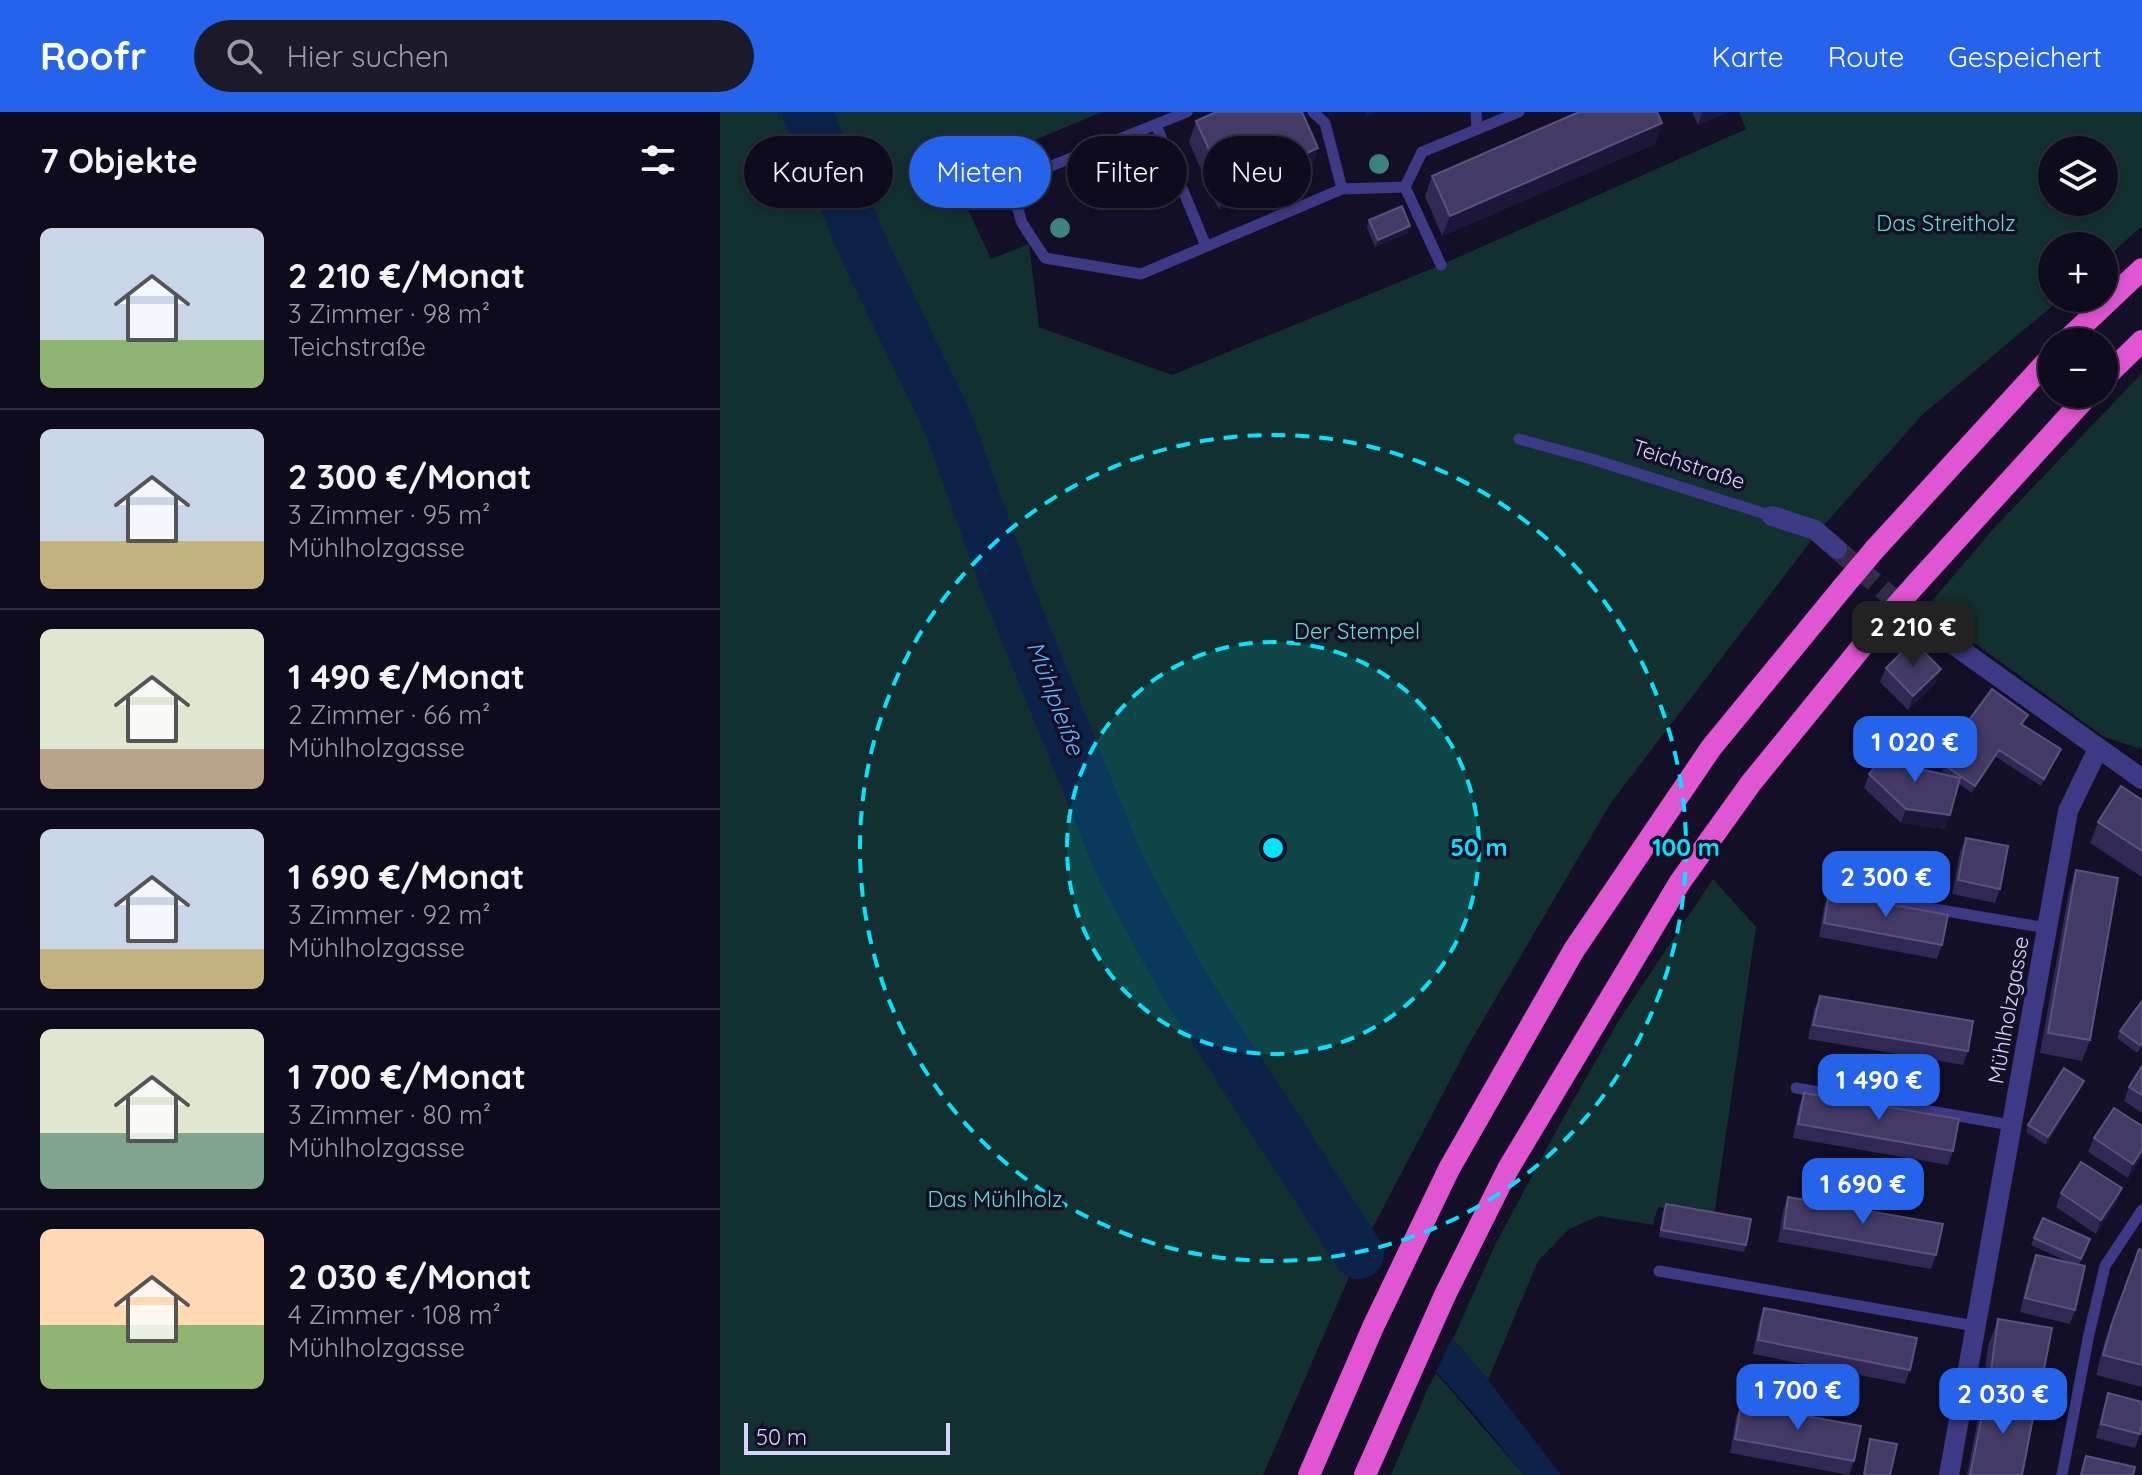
<!DOCTYPE html>
<html lang="de">
<head>
<meta charset="utf-8">
<style>
	body { margin:0; font-family:Quicksand,sans-serif; background:#1c1929; color:#f1f3f6; height:100vh; display:flex; flex-direction:column; font-size:30px; white-space:nowrap }
	* { box-sizing:border-box; margin:0 }
	p { font-size:26px; color:#9b9ba3 }
	.icon { flex:none; width:44px; height:44px; fill:none; stroke:currentColor; stroke-width:2; stroke-linecap:round; stroke-linejoin:round }
	.map { position:relative; flex:1; overflow:hidden }
	.panel { display:flex; flex-direction:column; background:#0e0b1c; width:720px }
	.panel>* { flex:none }
	.banner { position:absolute; left:24px; top:24px; width:760px; height:72px; display:flex; gap:16px }
	.buttons { position:absolute; left:1318px; top:24px; display:grid; gap:16px }
	.buttons a { display:grid; place-items:center; width:80px; height:80px; border-radius:50%; background:#0e0b1c; box-shadow:0 4px 12px #0003,0 0 0 2px #2e2b3b; font-size:40px }
	.scale { position:absolute; left:24px; bottom:20px; width:206px; box-sizing:border-box; padding-left:8px; border:4px solid #d9d4ff; border-top:0; font-size:22px; line-height:28px; white-space:nowrap; color:#d9d4ff; -webkit-text-stroke:6px #130f26; paint-order:stroke }
	.price { position:absolute; translate:-50% -68px; padding:0 18px; border-radius:16px; background:#2563eb; color:#fff; font-size:26px; line-height:52px; filter:drop-shadow(0 2px 4px #0008) }
	.price::after { content:''; position:absolute; left:50%; top:48px; width:24px; height:18px; margin-left:-12px; background:inherit; clip-path:polygon(0 0,100% 0,50% 100%) }
	.price.on { background:#222; color:#fff }
	ul { padding:0; list-style:none }
	li { display:flex; align-items:center; gap:24px; height:200px; padding:0 40px }
	li+li { border-top:2px solid #2e2b3b }
	li span { display:grid; place-items:center; flex:none; width:224px; height:160px; border-radius:12px; color:#555 }
	li>.icon { margin-inline-start:auto }
	span .icon { width:96px; height:96px; fill:#fffc; stroke-width:1 }
	li b { font-size:34px }
	h2 { display:flex; justify-content:space-between; align-items:center; height:96px; padding:0 40px; font-size:34px }
	.chip { padding:0 28px; border-radius:36px; background:#0e0b1c; box-shadow:0 4px 12px #0003,0 0 0 2px #2e2b3b; font-size:28px; line-height:72px }
	.chip.on { background:#2563eb; color:#fff }
	header { display:flex; align-items:center; gap:48px; box-sizing:border-box; height:112px; padding:0 40px; background:#2563eb; color:#fff }
	header strong { font-size:38px }
	nav { display:flex; gap:44px; margin-inline-start:auto; font-size:28px }
	.search { width:560px; height:72px; background:#1c1929; display:flex; align-items:center; gap:20px; box-sizing:border-box; padding:0 28px; border-radius:44px; color:#9b9ba3; font-size:30px }
	main { display:flex; flex:1; min-height:0 }
	.map>svg:first-child { display:block }
	.green { fill:#12302f; fill-rule:evenodd }
	.water { fill:#0c2248 }
	.pier { fill:#130f26 }
	.lines { fill:none; stroke-linecap:round; stroke-linejoin:round }
	.river { stroke:#0c2248; stroke-width:50 }
	.minor-tunnel { stroke:#312d47; stroke-width:20; stroke-dasharray:20 10; stroke-linecap:butt }
	.service { stroke:#3d3a85; stroke-width:11 }
	.minor { stroke:#3d3a85; stroke-width:20 }
	.trunk { stroke:#e055d1; stroke-width:22 }
	.trunk-bridge { stroke:#e055d1; stroke-width:22 }
	.tree { fill:#3d827b }
	.wall { fill:#312854 }
	.shaded-wall { fill:#1d163a }
	.building { fill:#433a66; stroke:#5a527e; stroke-width:2 }
	.ring { fill:none; stroke:#00e5ff; stroke-width:4; stroke-dasharray:14 10 }
	.labels { text-anchor:middle; stroke-width:7; stroke-linejoin:round; paint-order:stroke }
	.park-label { font-size:22px; fill:#5fe0c0; stroke:#130f26 }
	.street-label { font-size:22px; fill:#d9d4ff; stroke:#130f26 }
	.water-label { font-size:24px; font-style:italic; fill:#62b6ff; stroke:#130f26 }
	.centre { fill:#00e5ff; stroke:#130f26; stroke-width:4 }
	.ring-label { font-size:24px; text-anchor:middle; font-weight:bold; fill:#00e5ff; stroke:#130f26; stroke-width:7; stroke-linejoin:round; paint-order:stroke }
</style>
</head>
<body>
<header>
<strong>Roofr</strong>
<div class="search"><svg class="icon" aria-label="search" viewBox="0 0 24 24"><circle cx="10" cy="10" r="6"/><path d="M15 15l6 6"/></svg>Hier suchen</div>
<nav><a>Karte</a><a>Route</a><a>Gespeichert</a></nav>
</header>
<main>
<section class="panel">
<h2>7 Objekte<svg class="icon" aria-label="filters" viewBox="0 0 24 24"><path d="M4 7h16M4 17h16"/><circle cx="9" cy="7" r="2"/><circle cx="15" cy="17" r="2"/></svg></h2>
<ul>
<li><span style="background:linear-gradient(#c9d6e8 70%,#8fb573 0)"><svg class="icon" aria-label="home" viewBox="0 0 24 24"><path d="M3 11l9-7 9 7M6 9v11h12V9"/></svg></span><div><b>2 210 €/Monat</b><p>3 Zimmer · 98 m²</p><p>Teichstraße</p></div></li>
<li><span style="background:linear-gradient(#c9d6e8 70%,#c2b280 0)"><svg class="icon" aria-label="home" viewBox="0 0 24 24"><path d="M3 11l9-7 9 7M6 9v11h12V9"/></svg></span><div><b>2 300 €/Monat</b><p>3 Zimmer · 95 m²</p><p>Mühlholzgasse</p></div></li>
<li><span style="background:linear-gradient(#dfe7d0 75%,#b9a48a 0)"><svg class="icon" aria-label="home" viewBox="0 0 24 24"><path d="M3 11l9-7 9 7M6 9v11h12V9"/></svg></span><div><b>1 490 €/Monat</b><p>2 Zimmer · 66 m²</p><p>Mühlholzgasse</p></div></li>
<li><span style="background:linear-gradient(#c9d6e8 75%,#c2b280 0)"><svg class="icon" aria-label="home" viewBox="0 0 24 24"><path d="M3 11l9-7 9 7M6 9v11h12V9"/></svg></span><div><b>1 690 €/Monat</b><p>3 Zimmer · 92 m²</p><p>Mühlholzgasse</p></div></li>
<li><span style="background:linear-gradient(#dfe7d0 65%,#7fa58c 0)"><svg class="icon" aria-label="home" viewBox="0 0 24 24"><path d="M3 11l9-7 9 7M6 9v11h12V9"/></svg></span><div><b>1 700 €/Monat</b><p>3 Zimmer · 80 m²</p><p>Mühlholzgasse</p></div></li>
<li><span style="background:linear-gradient(#ffd9b3 60%,#8fb573 0)"><svg class="icon" aria-label="home" viewBox="0 0 24 24"><path d="M3 11l9-7 9 7M6 9v11h12V9"/></svg></span><div><b>2 030 €/Monat</b><p>4 Zimmer · 108 m²</p><p>Mühlholzgasse</p></div></li>
</ul>
</section>
<div class="map">
<svg width="1422" height="1363" viewBox="0 0 1422 1363">
	<rect width="100%" height="100%" fill="#130f26"/>
	<path class="green" d="M0,0H382L232,63L271,147L309,132L319,215L452,263L721,153L1026,17L1019,0H1422V114L1384,148V134H1332V186H1342L1203,302L1097,421L890,692L749,932L639,1142L543,1363H0ZM1332,38H1384V90H1332Z
		M1422,261V637L1384,625L1206,496L1275,415Z
		M993,767L1036,815L994,1104L938,1095L933,1113L879,1104L849,1117L818,1149L768,1268L733,1227L775,1133L841,1010L898,910Z
		M716,1261L804,1363H671L707,1278Z"/>
	<path class="water" d="M608,1074L642,1120L768,1268L841,1363H804L755,1303L622,1154Z"/>
	<path class="pier" d="M652,1125L734,1222L714,1264L630,1169Z"/>
	<g class="lines">
		<path class="river" d="M87,0L145,140L227,308L284,467L400,755L463,871L639,1142"/>
		<path class="minor-tunnel" d="M1117,437L1188,500"/>
		<path class="service" d="M467,0L311,62L292,78L302,111L325,146L421,162L622,77L685,75
			M593,0L605,11L622,77
			M756,0L757,17
			M436,13L486,134
			M721,153L685,75L702,40L799,0
			M799,327L875,348L1052,404
			M1108,779L1327,816
			M1076,976L1291,1013
			M939,1159L1255,1214
			M1342,1363L1369,1222L1385,1154L1422,1098"/>
		<path class="minor" d="M1052,404L1095,418L1117,437
			M1188,500L1422,667
			M1229,1363L1348,699L1378,637"/>
		<path class="trunk" d="M1345,230L1422,157
			M1384,266L1422,229
			M1155,437L1332,244
			M1195,473L1369,282
			M589,1363L653,1215L729,1057L854,838L991,636L1123,475
			M645,1363L725,1183L788,1057L960,770L1031,671L1162,510"/>
		<path class="trunk-bridge" d="M1123,475L1155,437
			M1162,510L1195,473"/>
	</g>
	<g class="tree">
		<circle cx="659" cy="52" r="10"/>
		<circle cx="383" cy="88" r="10"/>
		<circle cx="340" cy="116" r="10"/>
	</g>
	<path class="wall" d="M972,0H1009L978,13Z
		M476,9L598,36L591,57L499,98L469,30Z
		M942,11L935,32L722,124L705,84L712,64Z
		M389,42L440,82L406,96L386,49Z
		M649,108L688,121L655,135L647,115Z
		M1166,556L1216,571L1188,598L1160,570Z
		M1308,603L1303,613L1341,637L1338,644L1321,674L1276,645L1252,681L1238,671L1225,717L1181,711L1144,676L1149,662L1200,657L1225,662L1222,660L1224,653L1244,623L1241,622L1244,615Z
		M1422,688V765L1370,731L1378,710Z
		M1246,726L1280,777L1275,791L1232,782L1240,740Z
		M1356,758L1370,928L1362,949L1320,941L1349,779Z
		M1109,781L1222,833L1217,847L1099,825L1104,795Z
		M1100,884L1248,939L1243,953L1088,927L1094,898Z
		M1400,919L1422,934L1417,941L1397,926Z
		M1422,954V1001L1404,989L1409,975Z
		M1361,976L1326,1033L1306,1020L1308,1013Z
		M1084,981L1233,1039L1228,1053L1073,1026L1079,995Z
		M1422,1014V1045L1408,1066L1368,1040L1374,1026Z
		M1402,1076L1397,1090L1376,1122L1336,1095L1341,1081Z
		M1068,1085L1216,1143L1211,1157L1058,1130L1063,1099Z
		M946,1092L1026,1133L1024,1140L939,1125L943,1099Z
		M1323,1106L1370,1127L1359,1153L1355,1198L1350,1212L1300,1200L1310,1157L1316,1143L1351,1151L1311,1133Z
		M1419,1137L1422,1138V1275L1376,1263L1384,1232Z
		M1044,1196L1190,1258L1185,1272L1033,1242L1039,1210Z
		M1278,1207L1319,1283L1302,1363H1247L1259,1301L1268,1234Z
		M1388,1281L1420,1322L1415,1336L1376,1326L1383,1296Z
		M1021,1292L1134,1349L1129,1363L1010,1341L1016,1306Z"/>
	<path class="shaded-wall" d="M646,0H658L644,5Z
		M982,0H1009L978,13Z
		M942,11L935,32L722,124L730,104Z
		M598,36L591,57L499,98L507,77Z
		M442,75L440,82L406,96L408,89Z
		M690,114L688,121L655,135L658,128Z
		M1221,557L1216,571L1188,598L1193,584Z
		M1341,637L1338,644L1321,674L1324,667Z
		M1279,638L1276,645L1252,681L1255,674Z
		M1186,697L1230,703L1225,717L1181,711Z
		M1364,969L1361,976L1326,1033L1328,1025Z
		M1422,1038V1045L1408,1066L1413,1052Z
		M1402,1076L1397,1090L1376,1122L1381,1108Z"/>
	<path class="building" d="M496,0H582L598,36L507,77L476,9Z
		M859,0H937L942,11L730,104L712,64Z
		M423,28L442,75L408,89L389,42Z
		M682,94L690,114L658,128L649,108Z
		M1193,529L1221,557L1193,584L1166,556Z
		M1272,577L1308,603L1301,612L1341,637L1324,667L1279,638L1255,674L1224,653L1248,617L1244,615Z
		M1174,633L1200,657L1240,666L1230,703L1186,697L1149,662Z
		M1401,674L1422,688V739L1378,710Z
		M1246,726L1288,734L1280,777L1238,768Z
		M1356,758L1398,766L1370,928L1328,921Z
		M1109,781L1228,803L1222,833L1104,811Z
		M1100,884L1253,909L1248,939L1093,913Z
		M1422,889V930L1420,933L1400,919Z
		M1422,954V983L1409,975Z
		M1344,956L1364,969L1328,1025L1308,1013Z
		M1084,981L1239,1007L1233,1039L1078,1012Z
		M1394,996L1422,1014V1038L1413,1052L1374,1026Z
		M1361,1050L1402,1076L1381,1108L1341,1081Z
		M1068,1085L1223,1112L1216,1143L1064,1116Z
		M946,1092L1031,1107L1026,1133L941,1118Z
		M1323,1106L1370,1127L1361,1147L1314,1126Z
		M1419,1137L1422,1138V1253L1383,1243L1392,1211Z
		M1316,1143L1365,1154L1355,1198L1305,1186Z
		M1044,1196L1197,1226L1190,1258L1038,1228Z
		M1278,1207L1332,1216L1319,1283L1269,1274Z
		M1267,1280L1316,1290L1302,1363H1250Z
		M1388,1281L1422,1290V1313L1420,1322L1381,1312Z
		M1021,1292L1141,1314L1134,1349L1015,1327Z
		M1150,1327L1177,1332L1170,1363H1144Z
		M1366,1344L1415,1355L1413,1363H1361Z"/>
	<circle cx="553" cy="736" r="206" fill="#00e5ff" fill-opacity=".12"/>
	<g class="ring">
		<circle cx="553" cy="736" r="206"/>
		<circle cx="553" cy="736" r="413"/>
	</g>
	<g class="labels">
		<g class="park-label">
			<text x="1226" y="119">Das Streitholz</text>
			<text x="637" y="527">Der Stempel</text>
			<text x="275" y="1095">Das Mühlholz</text>
		</g>
		<g class="street-label">
			<text transform="translate(969 352) rotate(18)" y="8">Teichstraße</text>
			<text transform="translate(1288 898) rotate(-80)" y="8">Mühlholzgasse</text>
		</g>
		<g class="water-label">
			<text transform="translate(335 586) rotate(69)" y="8">Mühlpleiße</text>
		</g>
	</g>
	<circle cx="553" cy="736" r="12" class="centre"/>
	<g class="ring-label">
		<text x="759" y="744">50 m</text>
		<text x="966" y="744">100 m</text>
	</g>
</svg>
<div class="buttons">
<a><svg class="icon" aria-label="layers" viewBox="0 0 24 24"><path d="M12 4l9 5-9 5-9-5zM3 14l9 5 9-5"/></svg></a>
<a>+</a>
<a>−</a>
</div>
<div class="scale">50 m</div>
<b class="price on" style="left:1193px;top:557px">2 210 €</b>
<b class="price" style="left:1195px;top:672px">1 020 €</b>
<b class="price" style="left:1166px;top:807px">2 300 €</b>
<b class="price" style="left:1159px;top:1010px">1 490 €</b>
<b class="price" style="left:1143px;top:1114px">1 690 €</b>
<b class="price" style="left:1078px;top:1320px">1 700 €</b>
<b class="price" style="left:1283px;top:1324px">2 030 €</b>
<div class="banner">
<a class="chip">Kaufen</a>
<a class="chip on">Mieten</a>
<a class="chip">Filter</a>
<a class="chip">Neu</a>
</div>
</div>
</main>
</body>
</html>
